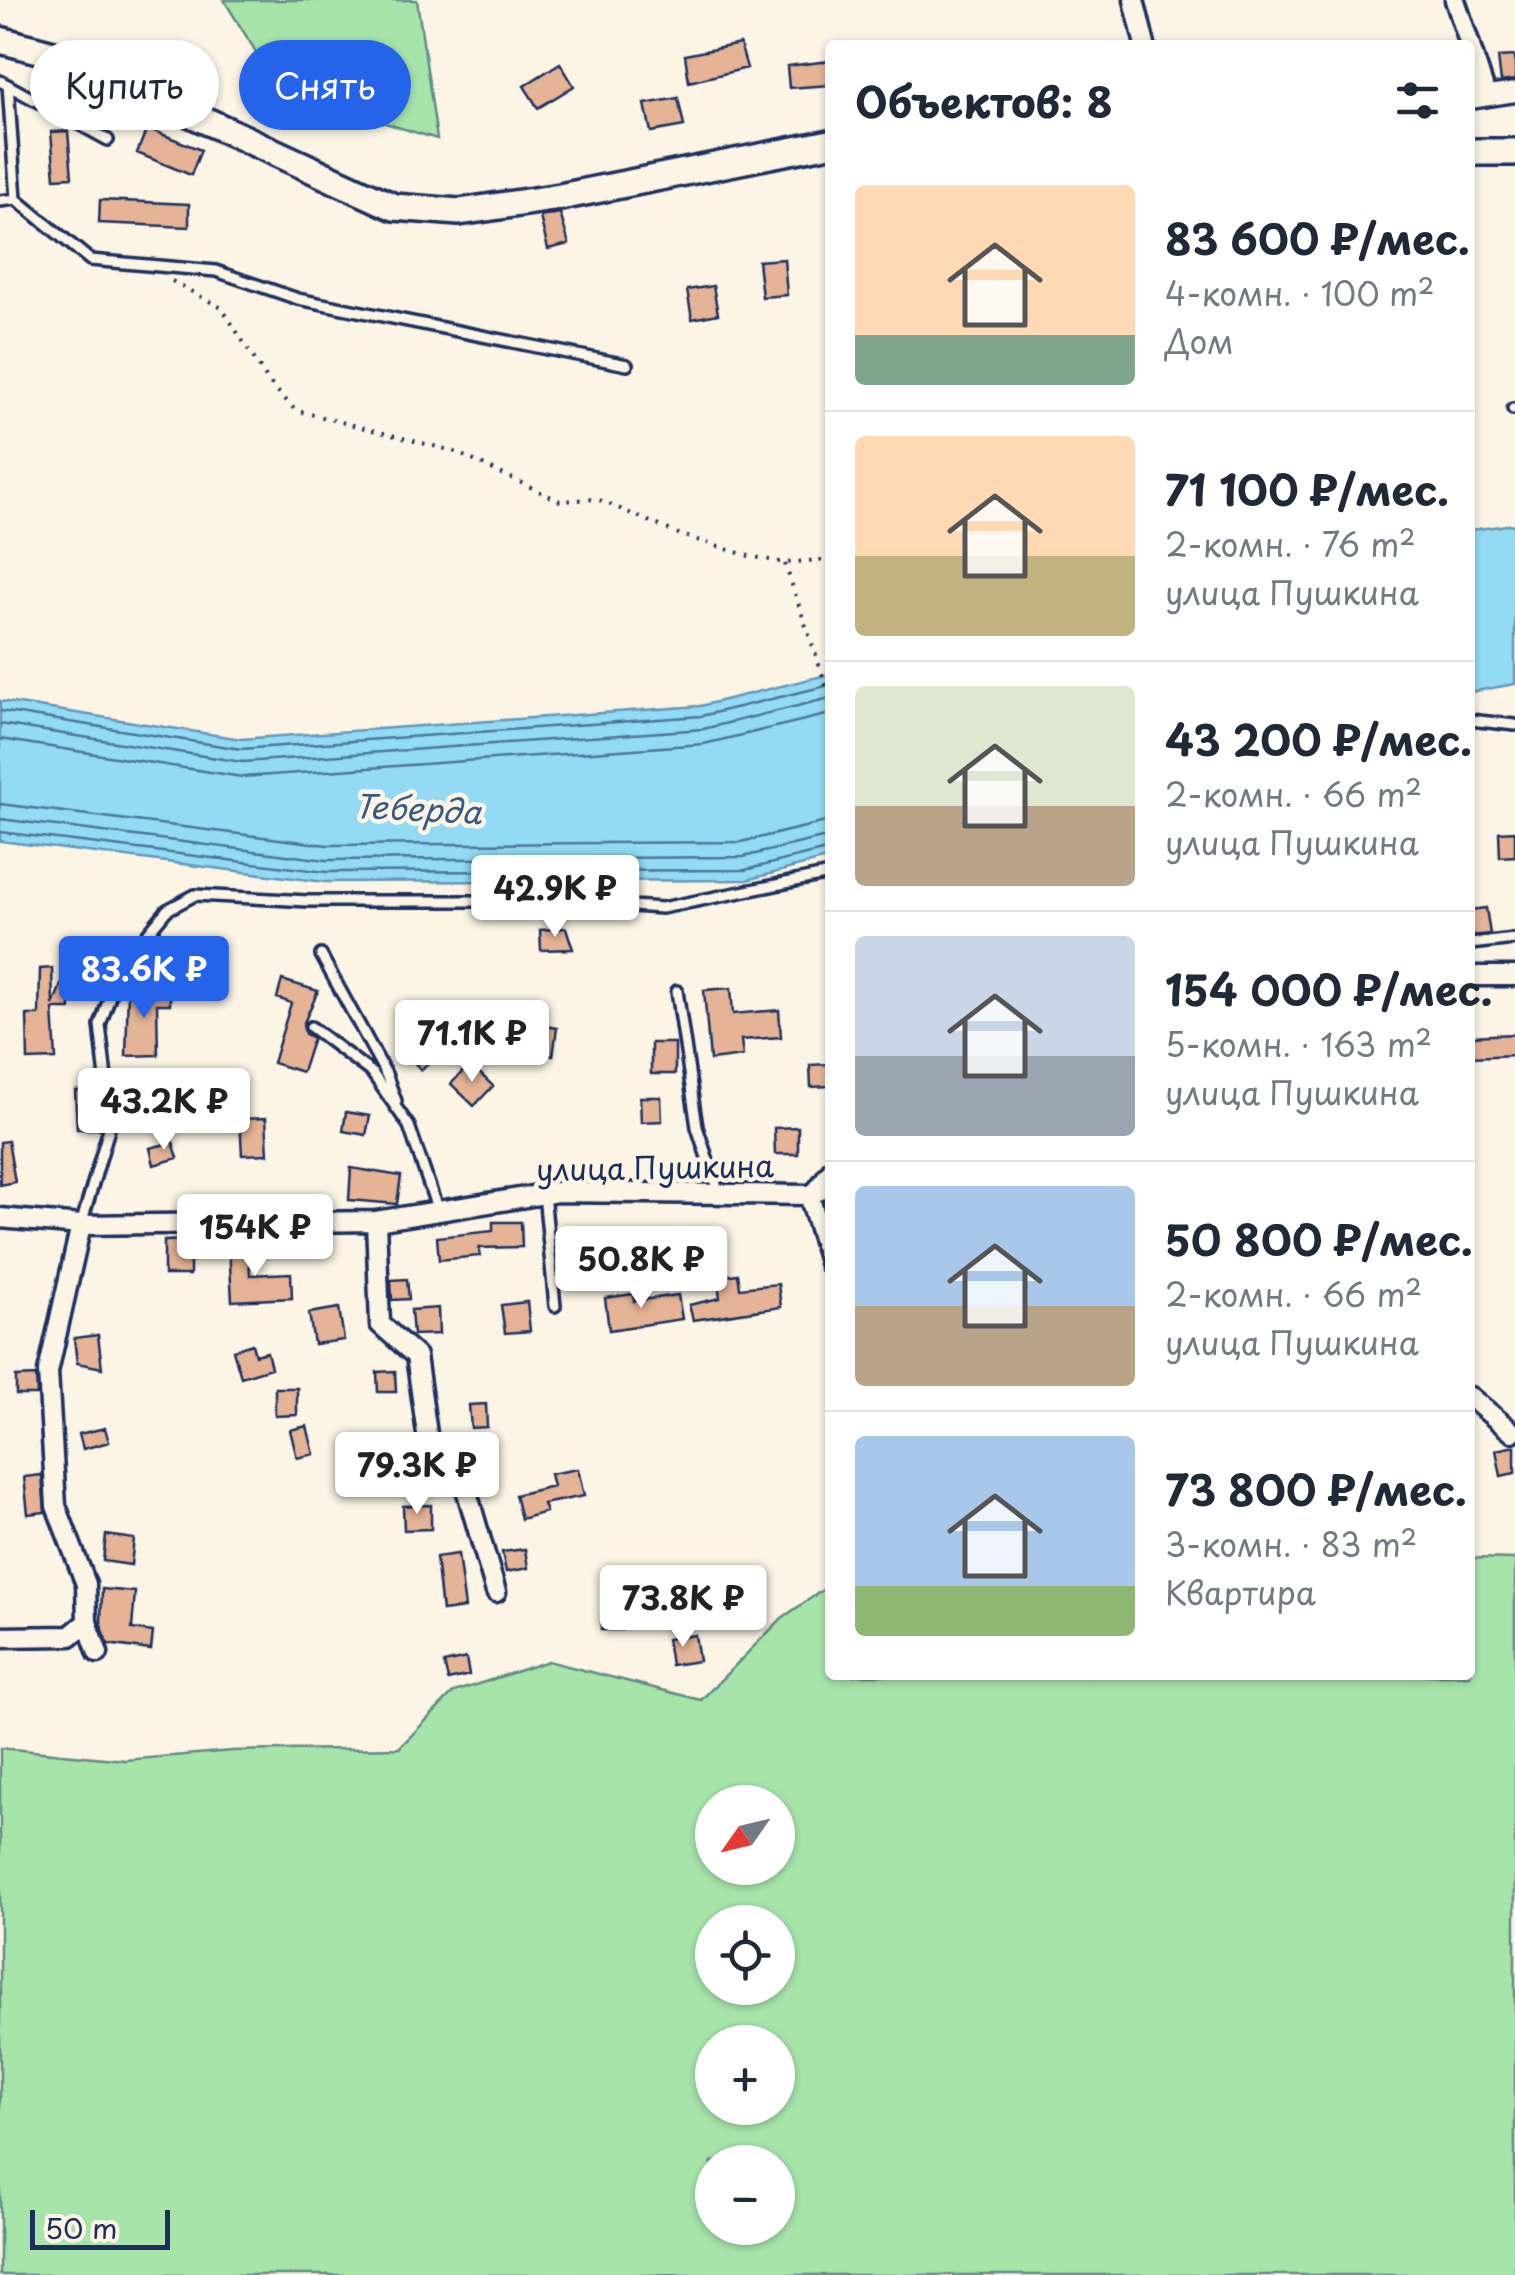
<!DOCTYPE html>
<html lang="ru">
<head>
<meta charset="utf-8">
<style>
	body { margin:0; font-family:"Playpen Sans",sans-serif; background:#f6f6f7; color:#1f2937; height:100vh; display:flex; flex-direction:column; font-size:38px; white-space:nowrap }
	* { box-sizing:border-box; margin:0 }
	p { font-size:32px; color:#747a83 }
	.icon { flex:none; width:55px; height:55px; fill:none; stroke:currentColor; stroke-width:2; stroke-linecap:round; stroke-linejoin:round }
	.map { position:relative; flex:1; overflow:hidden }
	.drawer { position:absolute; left:825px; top:40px; width:650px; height:1640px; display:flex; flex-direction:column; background:#fff; border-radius:10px; box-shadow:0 2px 8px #0004 }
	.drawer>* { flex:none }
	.guide { position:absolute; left:30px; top:40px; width:645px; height:90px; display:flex; gap:20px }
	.needle { width:65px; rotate:236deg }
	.tools { position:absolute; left:695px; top:1785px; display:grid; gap:20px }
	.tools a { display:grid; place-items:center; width:100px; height:100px; border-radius:50%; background:#fff; box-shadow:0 2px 8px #0004; font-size:50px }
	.scale { position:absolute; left:30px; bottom:25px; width:140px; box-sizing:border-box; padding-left:10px; border:5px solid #1b2f5e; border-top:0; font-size:28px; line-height:35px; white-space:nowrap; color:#1b2f5e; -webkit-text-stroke:8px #fcf5e5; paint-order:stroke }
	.price { position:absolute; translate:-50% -85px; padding:0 22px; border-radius:10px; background:#fff; color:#222; font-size:32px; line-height:65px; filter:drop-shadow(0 2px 5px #0008) }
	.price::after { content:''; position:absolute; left:50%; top:60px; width:30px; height:22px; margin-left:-15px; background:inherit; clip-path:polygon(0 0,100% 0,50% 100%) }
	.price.active { background:#2563eb; color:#fff }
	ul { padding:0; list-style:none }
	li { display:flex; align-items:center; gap:30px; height:250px; padding:0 30px }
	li+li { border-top:2px solid #e0e1e3 }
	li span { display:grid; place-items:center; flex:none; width:280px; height:200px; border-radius:10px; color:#555 }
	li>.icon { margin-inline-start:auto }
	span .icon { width:120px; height:120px; fill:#fffc; stroke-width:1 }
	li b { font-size:42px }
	h2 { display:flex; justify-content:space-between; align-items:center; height:120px; padding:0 30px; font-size:42px }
	.tag { padding:0 35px; border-radius:45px; background:#fff; box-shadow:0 2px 8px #0004; font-size:35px; line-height:90px }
	.tag.active { background:#2563eb; color:#fff }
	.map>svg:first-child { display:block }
	.green { fill:#a7e4aa; stroke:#618a84; stroke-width:2.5; fill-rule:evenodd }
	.water { fill:#93dbf5; stroke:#6396b9; stroke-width:2.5 }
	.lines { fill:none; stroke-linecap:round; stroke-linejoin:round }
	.shore { stroke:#4b749a; stroke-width:2.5 }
	.building { fill:#e5b496; stroke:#1b2f5e; stroke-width:2.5 }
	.service-casing { stroke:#1b2f5e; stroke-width:16 }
	.minor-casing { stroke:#1b2f5e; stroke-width:25 }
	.secondary-casing { stroke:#1b2f5e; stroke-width:32 }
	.path { stroke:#1b2f5e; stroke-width:4; stroke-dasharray:2.5 8; stroke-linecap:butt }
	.service { stroke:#fcf5e5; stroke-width:9 }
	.minor { stroke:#fcf5e5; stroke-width:18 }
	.secondary { stroke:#fcf5e5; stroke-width:25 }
	.labels { text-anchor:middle; stroke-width:9; stroke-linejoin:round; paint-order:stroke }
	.street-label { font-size:30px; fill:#1b2f5e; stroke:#fcf5e5 }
	.water-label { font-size:32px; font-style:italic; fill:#395a84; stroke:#fcf5e5 }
</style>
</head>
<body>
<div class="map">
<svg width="1515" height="2275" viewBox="0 0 1515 2275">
	<rect width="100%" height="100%" fill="#fcf5e5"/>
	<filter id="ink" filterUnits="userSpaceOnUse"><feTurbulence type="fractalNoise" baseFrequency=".01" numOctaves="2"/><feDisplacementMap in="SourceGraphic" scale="20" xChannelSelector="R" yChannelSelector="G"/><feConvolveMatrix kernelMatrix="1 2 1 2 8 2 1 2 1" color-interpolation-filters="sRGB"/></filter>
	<g filter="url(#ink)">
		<path class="green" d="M224,0H417L437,139L280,91Z
			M1470,1558L1515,1559V2275H0V1748L125,1760L232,1751L399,1748L454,1692L548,1661L701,1700L782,1618L830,1585V1675H1470ZM712,1802H778V1868H712ZM712,1922H778V1988H712ZM712,2042H778V2108H712ZM712,2162H778V2228H712Z"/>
		<path class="water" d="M1515,524V684L1470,692V530Z
			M830,674V858L747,880L325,882L0,841V701L241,739L700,706Z"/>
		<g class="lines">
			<path class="shore" d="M0,711L241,749L701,716L830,685
				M0,724L242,762L703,729L830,698
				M0,739L242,777L704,744L830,714
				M0,804L327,845L741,842L830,821
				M0,819L326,860L743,857L830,836
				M0,832L326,872L745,870L830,849"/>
		</g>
		<path class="building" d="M740,44L747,68L689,82L685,55Z
			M1515,56V80L1501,82L1498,57Z
			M830,61V85L789,88L787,66Z
			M560,63L574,86L538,108L524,86Z
			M678,98L684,126L651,132L645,104Z
			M147,128L201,150L191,175L137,153Z
			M68,131L72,177L55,178L51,132Z
			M100,200L189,204V227L99,223Z
			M560,213L569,244L548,249L540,217Z
			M784,259L787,295L762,297L758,261Z
			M713,286L718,314L692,319L687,290Z
			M1515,831V856L1500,857L1499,832Z
			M1486,908L1490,934L1470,936V910Z
			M566,928L573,949L541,950L540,930Z
			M69,965L94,977L88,993L70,986V1009H53L56,1059L28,1060L27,1015H39L40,969L52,968L53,1005Z
			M282,980L318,991L303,1025L305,1034L313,1038L302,1072L273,1063L291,1003L277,998Z
			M731,988L733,1014L779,1010L781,1037L741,1040L743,1056L710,1060L704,990Z
			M128,989L170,990V1004H157L158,1055L126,1056Z
			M533,1024L557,1028L553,1056L529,1052Z
			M421,1033L439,1053L421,1070L403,1050Z
			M1515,1034V1055L1470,1057V1036Z
			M651,1043H675V1074H651Z
			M470,1064L493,1086L474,1106L451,1084Z
			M830,1064V1086L811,1087L810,1065Z
			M98,1090L99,1129H77L75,1091Z
			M640,1097H661L662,1121L641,1122Z
			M346,1112L370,1116L366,1135L343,1131Z
			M266,1118L268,1154L242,1155L240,1119Z
			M798,1127V1154H775L774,1128Z
			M8,1141L15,1182L0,1185V1142Z
			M173,1142L178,1158L154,1165L150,1148Z
			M351,1168L401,1176L397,1204L349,1200Z
			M493,1222H521L522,1247L479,1248L480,1256L439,1260L437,1237L493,1231Z
			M716,1229L717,1250L693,1251L691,1230Z
			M190,1240V1275H164V1241Z
			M249,1245L250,1275L291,1273L292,1298L232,1301L229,1246Z
			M738,1274L740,1288L778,1284L781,1307L693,1320L689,1305L720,1298L717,1277Z
			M407,1279L409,1299L392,1300L391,1280Z
			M633,1294L634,1301L678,1295L682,1319L609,1330L605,1298Z
			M527,1302L530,1331L505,1333L501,1305Z
			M339,1308L344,1340L314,1344L309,1313Z
			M438,1308L439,1334L413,1335L411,1310Z
			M98,1335L102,1368L77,1363L74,1338Z
			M252,1344L255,1355L267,1352L271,1368L241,1377L233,1350Z
			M395,1371L396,1392H378L377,1372Z
			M36,1376L37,1395H16V1377Z
			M275,1388H297V1415L275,1416Z
			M486,1404L487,1427L471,1428L469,1405Z
			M307,1426L314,1454L297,1458L290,1430Z
			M105,1428L109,1442L83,1449L79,1434Z
			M1515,1446V1473L1501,1476L1496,1450Z
			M578,1469L584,1496L543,1504L546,1512L521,1519L515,1495L553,1486L550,1474Z
			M42,1475L45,1512L28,1514L24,1477Z
			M431,1505V1529L404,1530L403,1506Z
			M106,1535L134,1539L131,1565L103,1561Z
			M525,1549L528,1568L506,1572L502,1552Z
			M458,1554L465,1608L442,1611L436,1557Z
			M102,1589L135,1592L132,1629L153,1632L151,1650L108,1644L101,1624Z
			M602,1612L623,1613L622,1630H601Z
			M695,1635L699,1661L671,1665L667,1639Z
			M466,1658L469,1675L448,1680L444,1663Z"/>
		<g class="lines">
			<g class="service-casing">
				<path id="service" d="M0,81L108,140
					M8,85L16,199
					M0,201L16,199L90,260L216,271L298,299L627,365
					M1513,409H1515
					M1470,720L1515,725
					M1470,944L1515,939
					M321,955L386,1074L396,1101
					M677,991L697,1127L719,1194
					M311,1027L372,1073L409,1126L438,1211
					M814,1187L830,1165
					M544,1194L555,1306
					M81,1225L111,1122L100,1025L120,967L167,910L195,895L308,901H556L662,908L830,874"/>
			</g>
			<g class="minor-casing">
				<path id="minor" d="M1134,0L1145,45
					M1455,0L1470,45
					M1470,46L1486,95
					M1470,99L1515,92
					M1470,976H1515
					M809,1195L830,1265
					M0,1218L81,1225L376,1221L557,1192L809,1195L830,1186
					M376,1221L380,1324L416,1356L429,1448L462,1475L496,1592
					M1470,1397L1512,1432
					M87,1622L98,1653
					M0,1637L70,1636L87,1622L86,1584L56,1506L48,1372L81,1225"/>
			</g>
			<g class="secondary-casing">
				<path id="secondary" d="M0,40L69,58L394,207L459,212L560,197L830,143
					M1470,152H1515"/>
			</g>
			<path class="path" d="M172,281L222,308L268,381L295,410L453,451L560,501L597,499L681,535L749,556L785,563L830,559
				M785,564L830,697"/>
			<use href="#service" class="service"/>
			<use href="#minor" class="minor"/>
			<use href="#secondary" class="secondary"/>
		</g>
	</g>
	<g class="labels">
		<g class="street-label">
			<text transform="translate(655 1169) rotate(-1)" y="10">улица Пушкина</text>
		</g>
		<g class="water-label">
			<text transform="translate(418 810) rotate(3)" y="11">Теберда</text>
		</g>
	</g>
</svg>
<div class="tools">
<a><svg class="needle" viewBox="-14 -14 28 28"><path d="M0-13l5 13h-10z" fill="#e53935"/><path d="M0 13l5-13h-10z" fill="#747a83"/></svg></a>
<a><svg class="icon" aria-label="locate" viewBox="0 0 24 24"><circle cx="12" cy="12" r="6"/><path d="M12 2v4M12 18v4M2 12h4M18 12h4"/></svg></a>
<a>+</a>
<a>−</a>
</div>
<div class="scale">50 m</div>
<b class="price" style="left:555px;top:940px">42.9K ₽</b>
<b class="price active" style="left:144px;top:1021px">83.6K ₽</b>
<b class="price" style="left:472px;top:1085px">71.1K ₽</b>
<b class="price" style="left:164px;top:1153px">43.2K ₽</b>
<b class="price" style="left:255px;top:1279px">154K ₽</b>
<b class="price" style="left:641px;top:1311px">50.8K ₽</b>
<b class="price" style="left:417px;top:1517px">79.3K ₽</b>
<b class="price" style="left:683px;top:1650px">73.8K ₽</b>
<div class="guide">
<a class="tag">Купить</a>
<a class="tag active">Снять</a>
</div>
<section class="drawer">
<h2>Объектов: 8<svg class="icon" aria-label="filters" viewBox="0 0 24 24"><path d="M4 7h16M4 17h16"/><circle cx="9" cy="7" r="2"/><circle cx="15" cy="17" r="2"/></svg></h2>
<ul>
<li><span style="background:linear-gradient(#ffd9b3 75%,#7fa58c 0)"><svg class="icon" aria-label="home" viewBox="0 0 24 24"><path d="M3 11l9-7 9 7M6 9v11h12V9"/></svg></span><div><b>83 600 ₽/мес.</b><p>4-комн. · 100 m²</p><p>Дом</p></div></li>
<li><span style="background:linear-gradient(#ffd9b3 60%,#c2b280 0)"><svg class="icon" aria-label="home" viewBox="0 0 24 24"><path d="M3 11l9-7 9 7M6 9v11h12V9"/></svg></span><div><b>71 100 ₽/мес.</b><p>2-комн. · 76 m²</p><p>улица Пушкина</p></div></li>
<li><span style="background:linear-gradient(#dfe7d0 60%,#b9a48a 0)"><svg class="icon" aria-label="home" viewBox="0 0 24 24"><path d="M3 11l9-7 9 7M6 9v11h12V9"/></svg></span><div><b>43 200 ₽/мес.</b><p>2-комн. · 66 m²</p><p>улица Пушкина</p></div></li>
<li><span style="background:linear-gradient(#c9d6e8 60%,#9aa5b1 0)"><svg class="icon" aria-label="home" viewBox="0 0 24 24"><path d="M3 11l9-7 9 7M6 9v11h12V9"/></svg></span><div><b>154 000 ₽/мес.</b><p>5-комн. · 163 m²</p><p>улица Пушкина</p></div></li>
<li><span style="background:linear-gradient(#a9c7e8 60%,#b9a48a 0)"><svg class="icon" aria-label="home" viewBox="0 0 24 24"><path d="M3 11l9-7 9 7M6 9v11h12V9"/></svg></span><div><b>50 800 ₽/мес.</b><p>2-комн. · 66 m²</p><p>улица Пушкина</p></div></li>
<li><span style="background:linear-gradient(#a9c7e8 75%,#8fb573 0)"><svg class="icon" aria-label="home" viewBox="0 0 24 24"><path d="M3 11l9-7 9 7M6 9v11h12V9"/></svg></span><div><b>73 800 ₽/мес.</b><p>3-комн. · 83 m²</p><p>Квартира</p></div></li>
</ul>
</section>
</div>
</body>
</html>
